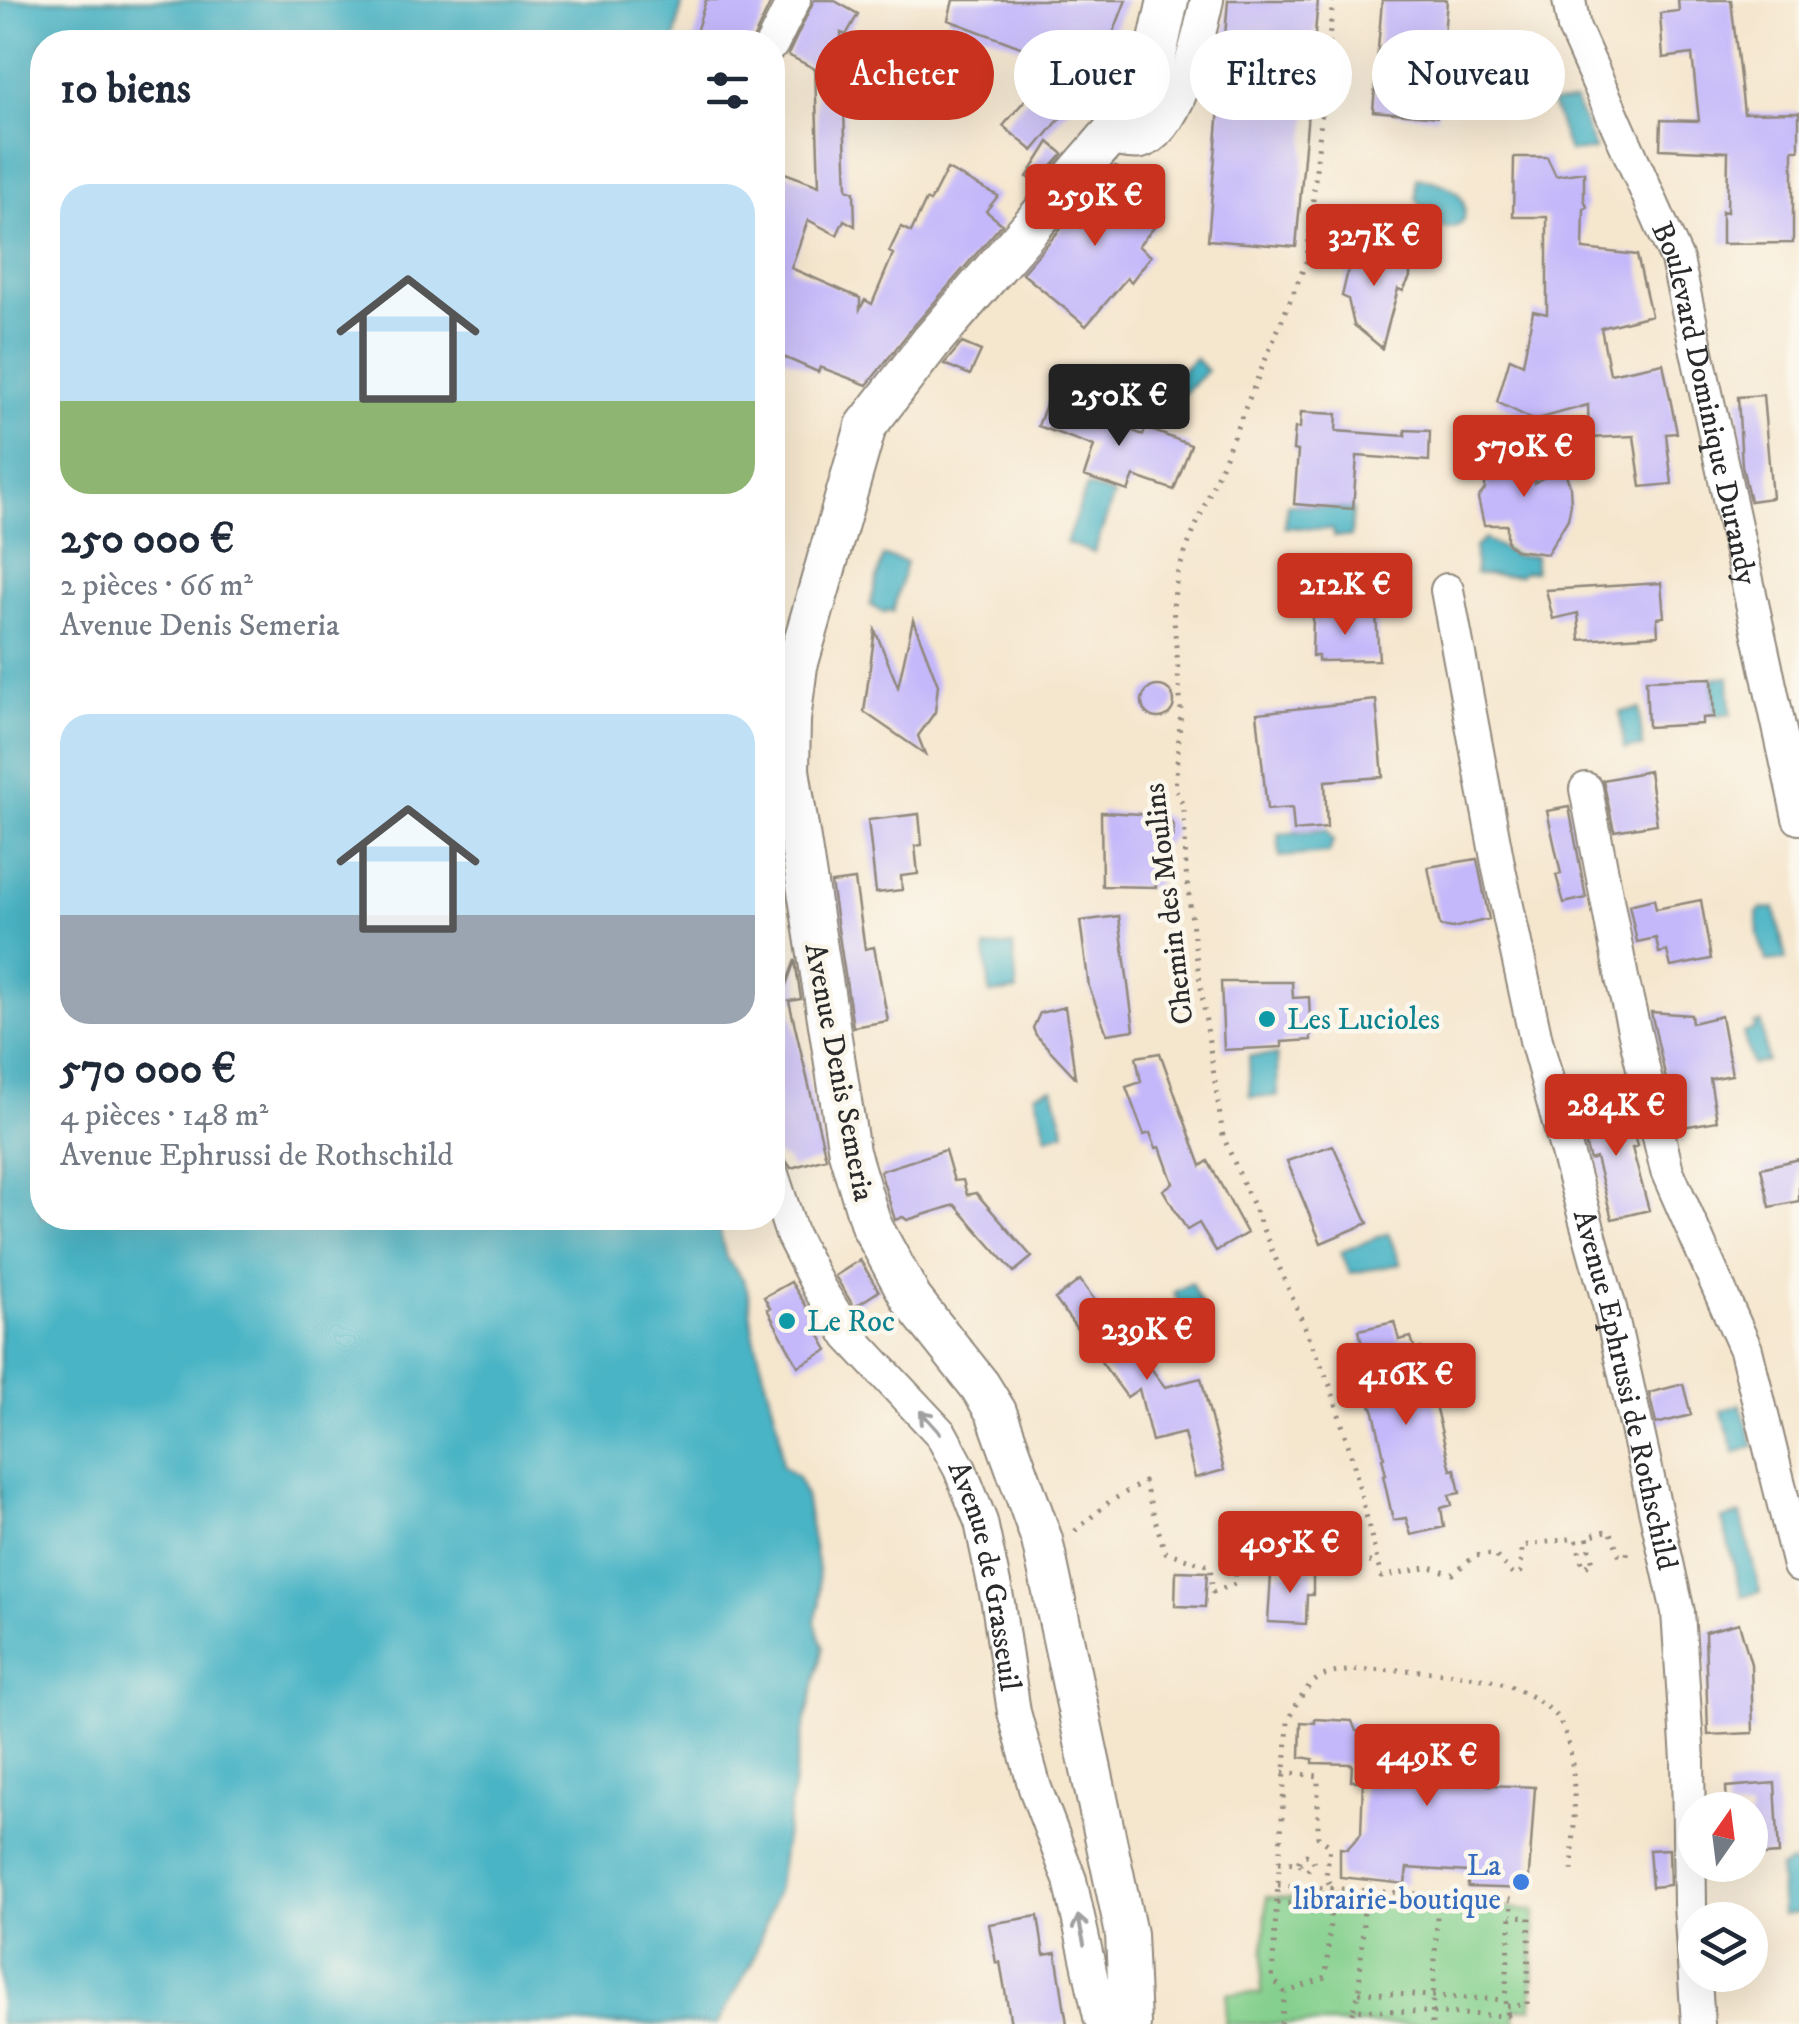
<!DOCTYPE html>
<html lang="fr">
<head>
<meta charset="utf-8">
<style>
	body { margin:0; font-family:"IM FELL DW Pica",serif; background:#f2f2f3; color:#1f2937; height:100vh; display:flex; flex-direction:column; font-size:38px; white-space:nowrap }
	* { box-sizing:border-box; margin:0 }
	p { font-size:32px; color:#747a83 }
	.icon { flex:none; width:55px; height:55px; fill:none; stroke:currentColor; stroke-width:2; stroke-linecap:round; stroke-linejoin:round }
	.map { position:relative; flex:1; overflow:hidden }
	.sheet { position:absolute; left:30px; top:30px; width:755px; height:1200px; display:flex; flex-direction:column; background:#fff; border-radius:40px; box-shadow:0 10px 40px #0002 }
	.sheet>* { flex:none }
	.top-card { position:absolute; left:815px; top:30px; width:832px; height:90px; display:flex; gap:20px }
	.needle { width:65px; rotate:14deg }
	.buttons { position:absolute; left:1678px; top:1792px; display:grid; gap:20px }
	.buttons a { display:grid; place-items:center; width:90px; height:90px; border-radius:50%; background:#fff; box-shadow:0 10px 40px #0002; font-size:50px }
	.price { position:absolute; translate:-50% -85px; padding:0 22px; border-radius:10px; background:#c8321e; color:#fff; font-size:32px; line-height:65px; filter:drop-shadow(0 2px 5px #0008) }
	.price::after { content:''; position:absolute; left:50%; top:60px; width:30px; height:22px; margin-left:-15px; background:inherit; clip-path:polygon(0 0,100% 0,50% 100%) }
	.price.current { background:#222; color:#fff }
	ul { padding:0; list-style:none }
	li { display:grid; align-content:center; gap:20px; height:530px; padding:0 30px }
	li span { display:grid; place-items:center; height:310px; border-radius:30px; color:#555 }
	li>.icon { margin-inline-start:auto }
	span .icon { width:180px; height:180px; fill:#fffc; stroke-width:1 }
	li b { font-size:42px }
	h2 { display:flex; justify-content:space-between; align-items:center; height:120px; padding:0 30px; font-size:42px }
	.pill { padding:0 35px; border-radius:45px; background:#fff; box-shadow:0 10px 40px #0002; font-size:35px; line-height:90px }
	.pill.current { background:#c8321e; color:#fff }
	.map>svg:first-child { display:block }
	.green { fill:#85d08e; stroke:#587e5c; stroke-width:2.5 }
	.water { fill:#48b4c5; stroke:#3a7078; stroke-width:2.5 }
	.building { fill:#c4b8fa }
	.lines { fill:none; stroke-linecap:round; stroke-linejoin:round }
	.minor-casing { stroke:#90887c; stroke-width:36 }
	.major-casing { stroke:#90887c; stroke-width:44 }
	.path { stroke:#90887c; stroke-width:5; stroke-dasharray:2.5 8; stroke-linecap:butt }
	.minor { stroke:#fff; stroke-width:32 }
	.major { stroke:#fff; stroke-width:40 }
	.oneway { stroke:#a0a0a0 }
	.culture-dot { fill:#0f9aa8; stroke:#fbf7ec; stroke-width:4 }
	.shop-dot { fill:#3f7fe0; stroke:#fbf7ec; stroke-width:4 }
	.labels { text-anchor:middle; stroke-width:9; stroke-linejoin:round; paint-order:stroke }
	.street-label { font-size:30px; fill:#2b2b2b; stroke:#fbf7ec }
	.culture-label { font-size:30px; fill:#0d838f; stroke:#fbf7ec; text-anchor:start }
	.shop-label { font-size:30px; fill:#366cbe; stroke:#fbf7ec; text-anchor:end }
</style>
</head>
<body>
<div class="map">
<svg width="1799" height="2024" viewBox="0 0 1799 2024">
	<rect width="100%" height="100%" fill="#fbf7ec"/>
	<filter id="ink" filterUnits="userSpaceOnUse"><feTurbulence type="fractalNoise" baseFrequency=".01" numOctaves="2"/><feDisplacementMap in="SourceGraphic" scale="20" xChannelSelector="R" yChannelSelector="G"/><feConvolveMatrix kernelMatrix="1 2 1 2 8 2 1 2 1" color-interpolation-filters="sRGB"/></filter>
	<filter id="wash" filterUnits="userSpaceOnUse"><feTurbulence type="fractalNoise" baseFrequency=".0048" numOctaves="4" result="noise"/><feDisplacementMap in="SourceGraphic" scale="40" xChannelSelector="R" yChannelSelector="G"/><feGaussianBlur stdDeviation="2.25" result="paint"/><feColorMatrix in="noise" values="0 0 0 0 0 0 0 0 0 0 0 0 0 0 0 0 0 1.4 0 .05"/><feComposite in="paint" operator="in"/></filter>
	<g filter="url(#wash)">
		<rect width="100%" height="100%" fill="#f5e6ce"/>
		<path class="green" d="M1267,1897L1535,1910L1532,2008L1514,2009L1515,2024H1225L1227,1993L1261,1994Z"/>
		<path class="water" d="M0,0H683L674,42H42V1218H717L726,1258L743,1279L748,1291L753,1332L779,1428L782,1466L798,1477L805,1495L818,1569L820,1603L815,1622L823,1647L799,1749L777,1891L752,1963L717,2024H0Z
			M880,53L918,69L916,76L920,84L917,90H910L908,94L870,78L872,72L868,62L877,60Z
			M1575,101L1595,150L1569,152L1552,103Z
			M1417,178C1442,181 1472,191 1463,222C1453,230 1444,231 1434,222L1431,209L1422,208L1416,198Z
			M1195,358L1207,371L1173,404L1161,390Z
			M1087,486L1114,495L1094,553L1066,543Z
			M1287,504L1353,509L1351,537L1334,536L1333,530L1285,527Z
			M1485,539L1516,556H1535V571L1524,572L1519,576L1475,574V547Z
			M883,556L906,562L893,612L887,610L885,613L870,605Z
			M1729,677L1731,714L1714,715L1712,678Z
			M1639,709L1643,747L1624,749L1620,712Z
			M1327,830L1333,841L1329,853L1280,857L1278,834Z
			M1775,908L1786,960L1767,962L1758,936L1757,913L1761,909Z
			M1013,945L1017,991L990,994L985,948Z
			M1761,1022L1767,1061L1752,1065L1743,1033L1755,1029L1754,1024Z
			M1277,1055L1278,1096L1250,1097L1249,1056Z
			M1053,1088L1065,1132L1047,1137L1035,1093Z
			M1388,1233L1401,1264L1350,1273L1341,1252Z
			M1191,1283L1209,1319L1202,1338L1178,1329L1181,1311L1174,1292Z
			M1740,1404L1754,1446L1735,1453L1721,1411Z
			M1741,1514L1760,1592L1742,1596L1722,1519Z
			M1790,1863L1799,1867V1913L1782,1915L1779,1869Z"/>
		<g id="blocks">
			<path class="building" d="M706,0H772L752,42H693Z
				M814,0H833L858,14L846,35L841,33L847,189L854,192L855,226L844,220L837,235L808,220L791,268L860,298V309L865,300L872,304L893,254L889,252L901,227L911,232L926,200L930,202L947,169L998,196L986,211L1002,224L913,327L867,385L820,367L818,372L772,352V168L819,186L815,69L788,55Z
				M953,0H1126L1114,31L1135,40L1132,54L1117,84L1097,74L1033,151L1003,126L1058,61L948,20Z
				M1228,0H1318L1296,247L1208,240Z
				M1382,0H1447L1437,117L1373,111Z
				M1678,0H1731L1744,113L1799,112V150H1793V243L1722,244V211L1727,212L1728,152L1660,149L1661,120L1699,121L1692,54L1663,58L1660,13L1679,11Z
				M1049,142L1063,154L1036,184L1027,177Z
				M1514,157H1547L1556,176L1584,172V199L1587,207L1584,209L1583,249L1637,255L1651,315L1601,328L1610,374L1663,363L1677,433L1666,434L1672,484L1641,487L1634,436L1589,438L1588,405L1534,420L1497,402L1510,358L1523,364L1533,311L1547,314V217H1513Z
				M1115,167L1146,178L1129,201L1158,223L1138,246L1151,256L1131,282L1127,278L1086,326L1022,273Z
				M1355,241L1382,248L1379,255L1410,263V277L1403,291L1398,289L1382,348L1354,325L1348,299L1342,296Z
				M962,343L981,351L970,375L944,364Z
				M1763,395L1772,498L1750,501L1742,466L1738,397Z
				M1048,399L1143,435L1146,428L1191,445L1174,490L1134,476L1128,491L1084,476L1094,446L1038,426Z
				M1301,412L1337,414L1336,431L1405,436V430L1430,431L1429,461L1357,456L1353,509L1294,504L1298,451L1293,450L1295,428H1300Z
				M1485,450L1534,451V483L1563,466L1570,486L1571,504L1568,519L1547,554L1515,550L1507,543V525H1484L1478,498L1485,489Z
				M1661,583L1664,617L1657,618L1658,635L1580,640L1578,613L1553,619L1546,590Z
				M1376,614L1379,660L1318,661V656H1312L1313,616Z
				M913,620L938,685L935,712L918,736L925,754L864,712L875,630L898,687Z
				M1712,678L1714,717L1702,718V724L1648,727L1646,680Z
				M1142 702a16 16 0 1 1 32 0a16 16 0 1 1-32 0Z
				M1376,700L1383,777L1325,781L1327,828L1294,831L1292,808L1267,810L1257,713Z
				M1649,771L1657,824L1614,831L1603,780Z
				M1569,807L1586,898L1564,903L1556,875L1561,874L1547,811Z
				M1101,812L1161,815L1169,819L1174,827L1173,836L1159,850L1156,887L1102,886Z
				M919,814L922,845L915,846L918,874L901,876L902,890L876,893L868,820Z
				M1477,859L1489,919L1453,928L1440,926L1428,867Z
				M855,880L865,949L874,947L888,1021L853,1027L831,883Z
				M1654,899L1656,909L1701,900L1711,959L1671,967L1667,951L1659,953L1656,938L1637,942L1629,905Z
				M1119,916L1134,1030L1107,1034L1089,987L1080,921Z
				M795,960L801,999L789,1001L826,1158L791,1168L785,1159L772,1154V1024Z
				M1221,982H1292L1293,998L1309,997L1311,1040L1282,1042V1047L1224,1050Z
				M1065,1007L1070,1039L1075,1077L1036,1035L1033,1028L1040,1013Z
				M1651,1012L1691,1015L1692,1023L1721,1016L1732,1075L1710,1079L1717,1121L1677,1128Z
				M1160,1053L1201,1166L1208,1161L1247,1233L1216,1251L1199,1223L1187,1230L1163,1190L1173,1183L1160,1147L1156,1148L1150,1133L1144,1135L1126,1087L1141,1082L1136,1057Z
				M1631,1105L1638,1134L1634,1135L1637,1146L1632,1148L1649,1210L1612,1219L1596,1158L1590,1160L1579,1122L1582,1118Z
				M1333,1145L1368,1223L1321,1243L1287,1161Z
				M945,1150L954,1181L963,1180L967,1195L976,1193L1032,1257L1014,1272L955,1205L907,1220L903,1217L895,1220L880,1171Z
				M1799,1159V1201L1770,1207L1761,1168Z
				M860,1260L879,1291L854,1307L835,1276Z
				M1080,1280L1128,1346L1126,1335L1165,1387L1201,1378L1224,1470L1195,1478L1184,1433L1152,1441L1139,1389L1127,1397L1055,1299Z
				M791,1282L820,1328L817,1330L828,1350L798,1366L767,1309L770,1308L764,1297Z
				M1394,1322L1399,1340L1411,1337L1415,1350L1421,1348L1451,1470L1455,1469L1460,1493L1449,1495L1452,1505L1441,1508L1444,1527L1411,1535L1406,1518L1393,1520L1383,1475H1386L1382,1458L1384,1457L1374,1412L1367,1395L1362,1396L1352,1352L1363,1350L1359,1330Z
				M1683,1384L1691,1415L1656,1424L1649,1393Z
				M1313,1570V1595H1307L1306,1624L1268,1622L1271,1575L1279,1576V1571Z
				M1176,1571L1207,1572L1205,1607L1175,1606Z
				M1739,1623L1751,1664L1753,1733L1708,1735L1705,1632Z
				M1315,1719L1352,1721L1356,1731L1381,1733L1380,1740L1478,1744L1490,1758L1488,1785L1535,1787L1528,1889L1468,1887V1872L1407,1868L1405,1884L1340,1877V1848L1347,1849L1361,1834L1363,1781H1351L1352,1764L1313,1763V1759L1300,1757L1301,1722L1315,1723Z
				M1775,1783L1779,1854L1750,1856V1810H1727L1726,1787Z
				M1669,1849L1670,1885L1652,1887L1649,1850Z
				M1038,1916L1044,1955L1056,1953L1067,2024H1011L1000,1962L996,1963L989,1924Z"/>
		</g>
	</g>
	<g filter="url(#ink)">
		<use href="#blocks" fill-opacity="0" stroke="#90887c" stroke-width="2.5"/>
		<g class="lines">
			<g class="minor-casing">
				<g id="minor">
					<path id="s1" d="M1569,0L1574,28L1677,260L1799,818"/>
					<path d="M772,44L794,0"/>
					<path d="M1110,139C1119,140 1133,144 1141,142C1180,131 1199,35 1207,0"/>
					<path id="s2" d="M1447,590L1499,869L1536,1040L1610,1308L1678,1612L1688,1760L1690,1905L1698,2024"/>
					<path d="M1586,789L1622,978L1667,1171L1746,1350L1799,1566"/>
					<path id="s3" d="M772,1174L792,1235L819,1288L849,1336L941,1434L960,1469L981,1522L998,1603L1014,1712L1035,1788L1070,1880L1100,2017L1106,2024"/>
				</g>
			</g>
			<g class="major-casing">
				<path id="major" d="M1130,2024L1126,1934L1042,1540L996,1412L980,1386L912,1300L871,1225L849,1152L789,770L790,720L797,666L866,426L931,342L1137,104L1152,73L1168,0"/>
			</g>
			<path class="path" d="M1333,0L1307,260L1188,545L1177,575L1173,607L1181,710L1175,789L1184,807L1186,872L1196,954L1223,1136L1331,1388L1353,1461L1381,1577L1430,1567L1453,1574L1474,1556L1494,1554L1513,1575L1521,1572L1522,1546L1576,1538L1583,1567L1593,1564L1587,1536L1610,1530L1619,1554L1627,1556L1628,1545
				M1075,1531L1109,1502L1144,1482L1165,1552L1210,1566L1213,1592L1235,1584L1236,1562H1377
				M1283,1772L1318,1776V1837L1330,1846L1326,1877L1331,1887
				M1279,1862L1298,1863L1307,1871L1314,1863L1312,1857L1306,1855L1300,1858L1298,1863
				M1278,1885L1512,1900L1505,2000L1508,2016
				M1277,1903L1331,1906L1326,1977L1285,1993
				M1359,1992L1505,2000
				M1507,2006L1527,2005L1530,1917L1511,1916
				M1354,2009L1359,1992L1365,1891
				M1281,2024L1285,1993L1272,1978L1288,1722C1296,1706 1303,1688 1319,1678C1342,1662 1465,1672 1495,1681C1513,1686 1543,1700 1555,1715C1582,1746 1573,1833 1572,1873
				M1350,2024L1354,2009L1508,2016L1509,2024
				M1432,2024L1438,1895"/>
			<use href="#minor" class="minor"/>
			<use href="#major" class="major"/>
		</g>
		<defs><path id="oneway-shaft" d="M-6 0H5M1.5-3L5.5 0L1.5 3" fill="none" stroke-width="1.6" stroke-linecap="round" stroke-linejoin="round" transform="scale(2.5)"/></defs>
		<g class="oneway">
			<use href="#oneway-shaft" transform="translate(930 1422) rotate(-132)"/>
			<use href="#oneway-shaft" transform="translate(1081 1930) rotate(-102)"/>
		</g>
	</g>
	<g class="culture-dot">
		<circle cx="1267" cy="1019" r="10"/>
		<circle cx="787" cy="1321" r="10"/>
	</g>
	<circle class="shop-dot" cx="1521" cy="1882" r="10"/>
	<g class="labels">
		<g class="street-label">
			<text dy="10" stroke="none"><textPath href="#s1" startOffset="428">Boulevard Dominique Durandy</textPath></text>
			<text transform="translate(1168 904) rotate(-97)" y="10">Chemin des Moulins</text>
			<text transform="translate(840 1072) rotate(79)" y="10">Avenue Denis Semeria</text>
			<text dy="10" stroke="none"><textPath href="#s2" startOffset="820">Avenue Ephrussi de Rothschild</textPath></text>
			<text dy="10" stroke="none"><textPath href="#s3" startOffset="465">Avenue de Grasseuil</textPath></text>
		</g>
		<g class="culture-label">
			<text x="1287" y="1029">Les Lucioles</text>
			<text x="807" y="1331">Le Roc</text>
		</g>
		<g class="shop-label">
			<text x="1501" y="1875">La<tspan x="1501" dy="34">librairie-boutique</tspan></text>
		</g>
	</g>
</svg>
<div class="buttons">
<a><svg class="needle" viewBox="-14 -14 28 28"><path d="M0-13l5 13h-10z" fill="#e53935"/><path d="M0 13l5-13h-10z" fill="#747a83"/></svg></a>
<a><svg class="icon" aria-label="layers" viewBox="0 0 24 24"><path d="M12 4l9 5-9 5-9-5zM3 14l9 5 9-5"/></svg></a>
</div>
<b class="price" style="left:1095px;top:249px">259K €</b>
<b class="price" style="left:1374px;top:289px">327K €</b>
<b class="price current" style="left:1119px;top:449px">250K €</b>
<b class="price" style="left:1524px;top:500px">570K €</b>
<b class="price" style="left:1345px;top:638px">212K €</b>
<b class="price" style="left:1616px;top:1159px">284K €</b>
<b class="price" style="left:1147px;top:1383px">239K €</b>
<b class="price" style="left:1406px;top:1428px">416K €</b>
<b class="price" style="left:1290px;top:1596px">405K €</b>
<b class="price" style="left:1427px;top:1809px">449K €</b>
<div class="top-card">
<a class="pill current">Acheter</a>
<a class="pill">Louer</a>
<a class="pill">Filtres</a>
<a class="pill">Nouveau</a>
</div>
<section class="sheet">
<h2>10 biens<svg class="icon" aria-label="filters" viewBox="0 0 24 24"><path d="M4 7h16M4 17h16"/><circle cx="9" cy="7" r="2"/><circle cx="15" cy="17" r="2"/></svg></h2>
<ul>
<li><span style="background:linear-gradient(#bfe0f5 70%,#8fb573 0)"><svg class="icon" aria-label="home" viewBox="0 0 24 24"><path d="M3 11l9-7 9 7M6 9v11h12V9"/></svg></span><div><b>250 000 €</b><p>2 pièces · 66 m²</p><p>Avenue Denis Semeria</p></div></li>
<li><span style="background:linear-gradient(#bfe0f5 65%,#9aa5b1 0)"><svg class="icon" aria-label="home" viewBox="0 0 24 24"><path d="M3 11l9-7 9 7M6 9v11h12V9"/></svg></span><div><b>570 000 €</b><p>4 pièces · 148 m²</p><p>Avenue Ephrussi de Rothschild</p></div></li>
</ul>
</section>
</div>
</body>
</html>
